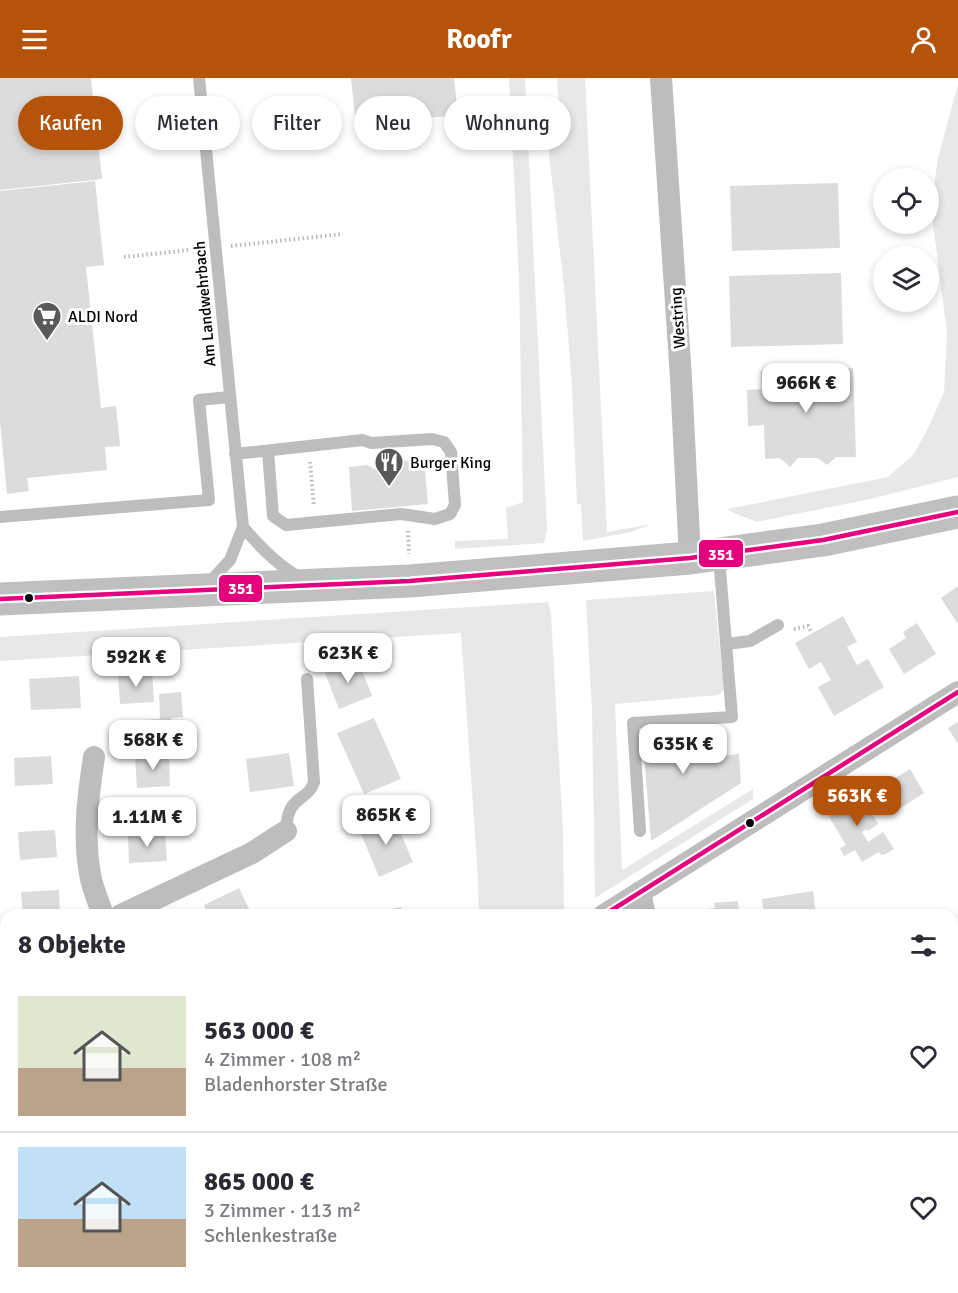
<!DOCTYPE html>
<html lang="de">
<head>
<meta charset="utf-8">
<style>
	body { margin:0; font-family:Signika,sans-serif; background:#f7f7f7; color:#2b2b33; height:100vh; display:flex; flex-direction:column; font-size:22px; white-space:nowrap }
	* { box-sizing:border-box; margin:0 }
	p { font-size:20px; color:#7c7c81 }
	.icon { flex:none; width:33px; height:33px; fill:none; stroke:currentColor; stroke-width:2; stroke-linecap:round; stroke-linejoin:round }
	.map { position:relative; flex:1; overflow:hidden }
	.sheet { position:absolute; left:0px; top:831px; width:958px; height:384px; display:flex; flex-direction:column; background:#fff; border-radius:18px 18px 0 0; box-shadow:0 3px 9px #0003 }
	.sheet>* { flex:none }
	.guide { position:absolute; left:18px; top:18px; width:600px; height:54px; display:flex; gap:12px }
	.buttons { position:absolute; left:873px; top:90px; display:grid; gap:12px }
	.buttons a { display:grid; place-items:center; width:66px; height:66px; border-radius:50%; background:#fff; box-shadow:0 3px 9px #0003; font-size:30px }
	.price { position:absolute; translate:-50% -51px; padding:0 14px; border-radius:12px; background:#fff; color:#222; font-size:20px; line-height:39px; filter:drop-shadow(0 2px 3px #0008) }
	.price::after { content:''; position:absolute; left:50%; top:36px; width:18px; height:14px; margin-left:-9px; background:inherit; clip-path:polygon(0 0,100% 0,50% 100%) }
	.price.active { background:#b45309; color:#fff }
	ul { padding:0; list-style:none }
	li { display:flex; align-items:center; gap:18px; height:150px; padding:0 18px }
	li+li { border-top:2px solid #e1e1e2 }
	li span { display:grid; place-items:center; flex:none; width:168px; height:120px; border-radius:0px; color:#555 }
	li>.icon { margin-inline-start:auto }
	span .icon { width:72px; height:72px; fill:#fffc; stroke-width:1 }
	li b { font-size:26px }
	h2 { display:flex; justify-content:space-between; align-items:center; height:72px; padding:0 18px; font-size:26px }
	.pill { padding:0 21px; border-radius:27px; background:#fff; box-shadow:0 3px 9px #0003; font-size:21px; line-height:54px }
	.pill.active { background:#b45309; color:#fff }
	header { display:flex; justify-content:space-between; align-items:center; height:78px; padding:0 18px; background:#b45309; color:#fff; font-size:27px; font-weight:800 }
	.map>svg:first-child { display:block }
	.green { fill:#e8e8e8 }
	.building { fill:#dcdcdc }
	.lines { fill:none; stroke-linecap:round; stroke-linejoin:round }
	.path { stroke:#b8b8b8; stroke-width:4; stroke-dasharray:1.5 3; stroke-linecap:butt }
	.lane { stroke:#bdbdbd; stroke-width:12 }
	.street { stroke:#bdbdbd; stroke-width:22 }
	.secondary { stroke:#bfbfbf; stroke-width:33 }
	.bus-1-casing { stroke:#fff; stroke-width:9 }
	.bus-1 { stroke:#e5007d; stroke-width:4.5 }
	.bus-dot { fill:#000; stroke:#fff; stroke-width:2 }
	.labels { text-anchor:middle; stroke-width:6; stroke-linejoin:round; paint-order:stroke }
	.street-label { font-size:16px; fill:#000; stroke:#fff }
	.poi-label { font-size:16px; fill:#000; stroke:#fff; text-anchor:start }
	.line-badge { stroke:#fff; stroke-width:2 }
	.badge-label { font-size:16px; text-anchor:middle; font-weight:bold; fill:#fff }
</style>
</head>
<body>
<header><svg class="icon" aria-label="menu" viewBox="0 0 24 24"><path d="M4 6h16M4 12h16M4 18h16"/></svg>Roofr<svg class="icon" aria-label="person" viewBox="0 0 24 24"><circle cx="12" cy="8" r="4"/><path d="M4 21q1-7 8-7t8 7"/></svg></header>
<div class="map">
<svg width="958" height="1215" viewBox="0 0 958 1215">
	<rect width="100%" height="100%" fill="#fff"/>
	<path class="green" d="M509,0H525L547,452L544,465L455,471V463L508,461L506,430L523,424L519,199Z
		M557,0H585L607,454L651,446L631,454L583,463L581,426H577L572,308L565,219L544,30L559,29Z
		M958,6V399L870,421L756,444C746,438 736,438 727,431L888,399L914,376L930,346L944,314L947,255L931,130L938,80Z
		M714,513L724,611L719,617L615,626L622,792L753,711V721L595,820L592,633L586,522Z
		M548,524L551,536L563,755L564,837H479L478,800L461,555L0,583V559Z
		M428,1209H521L520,1215H426Z
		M554,1209H656L657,1215H553Z"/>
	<path class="building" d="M0,0H91L102,101L0,112Z
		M351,0H454L458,37L356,47Z
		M95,103L104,187L86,189L101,330L116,328L120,368L105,369L107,392L27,400L29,413L7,416L0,344V113Z
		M838,105L840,170L732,173L730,108Z
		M841,195L843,266L731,269L729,198Z
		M853,290L856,379H836L827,387L818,380H798L790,389L780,380L765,381L764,347L748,348L747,312L762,311L761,293Z
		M393,381V384L424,381L428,426L352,433L349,389L367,387L374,391L380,390L379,383Z
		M958,508V544L957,545L941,520Z
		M843,538L857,564L847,569L857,587L868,581L884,609L834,638L818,609L831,602L821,584L809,591L795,565Z
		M917,545L936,576L904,596L889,571L906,560L903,554Z
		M358,582L372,618L339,631L325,595Z
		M152,594L154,624L120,626L118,596Z
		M79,598L81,630L31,632L29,601Z
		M181,614L183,639L171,640L172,650L145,652L144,642L160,641L159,616Z
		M374,640L401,701L364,716L337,655Z
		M958,644V666L948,650Z
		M702,646L705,680L739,676L741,705L651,763L642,651Z
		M289,675L294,708L250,714L246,681Z
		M169,677L170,708L137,710L135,679Z
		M51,678L53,706L15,708L14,680Z
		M910,691L924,715L896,733L881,709Z
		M858,712L878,746L868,753L866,751L862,754L868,764L883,754L894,771L884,777L883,776L881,777L879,774L862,784L855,772L844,778L840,770L846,767L825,732L838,724L836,721L842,718L844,721Z
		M393,737L413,784L379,799L359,751Z
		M55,752L57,779L20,782L18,754Z
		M165,755L167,783L129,785L128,757Z
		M239,810L252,837H208L204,827Z
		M59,812L60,837H23L21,814Z
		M813,813L816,837H764L762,821Z
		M738,823L739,837H693V833L715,830L714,825Z
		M401,829L403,837H371V835Z
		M6,928V972L2,974L0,969V931Z
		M4,1127L6,1131V1160L0,1164V1129Z
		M123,1209H150L154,1215H114Z
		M243,1209H252L255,1215H232Z
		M712,1209H748V1215H713Z"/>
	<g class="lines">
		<path class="path" d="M231,168L343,156
			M124,179L199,171
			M310,384L314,428
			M408,453L409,476
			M794,551L808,548L812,555"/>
		<path class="lane" d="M199,0L243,449L230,482L208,506
			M235,376L363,362L371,365L432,361L444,364L451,374L455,427L450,436L435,441L401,436L286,447L273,438L268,373
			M0,439L209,422L199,322L229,319
			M243,449C259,468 279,489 301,500
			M727,566L750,563L778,547
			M286,753C287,743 287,733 295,725C303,717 310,716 314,704L307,601
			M640,753L633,645L732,639L719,479"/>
		<path class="street" d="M661,0L681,300L690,480
			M94,679C88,718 83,757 90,796C92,810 99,824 103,837
			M640,814L645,837
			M121,837L252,775L286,753
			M604,837L958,614
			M0,894L6,891
			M671,1209L672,1215
			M5,1215L15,1209"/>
		<path class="secondary" d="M0,521L410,503L690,480L823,462L958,434"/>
		<g class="bus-1-casing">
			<path id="bus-1" d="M0,521L410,503L690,480L823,462L958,434
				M604,837L958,614"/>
		</g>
		<use href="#bus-1" class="bus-1"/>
	</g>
	<defs>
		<g id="supermarket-pin" transform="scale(1.5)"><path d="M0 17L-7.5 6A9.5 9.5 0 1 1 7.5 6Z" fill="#595959" stroke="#fff"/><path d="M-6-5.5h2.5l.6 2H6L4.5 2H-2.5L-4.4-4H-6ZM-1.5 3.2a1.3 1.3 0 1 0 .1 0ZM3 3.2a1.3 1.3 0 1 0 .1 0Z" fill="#fff"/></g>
		<g id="restaurant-pin" transform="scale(1.5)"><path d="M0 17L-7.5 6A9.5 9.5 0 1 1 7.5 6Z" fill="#595959" stroke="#fff"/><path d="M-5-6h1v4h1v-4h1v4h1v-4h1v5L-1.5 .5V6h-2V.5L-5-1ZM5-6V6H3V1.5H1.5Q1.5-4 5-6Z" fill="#fff"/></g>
	</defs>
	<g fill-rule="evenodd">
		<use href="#supermarket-pin" x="47" y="238"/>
		<use href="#restaurant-pin" x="389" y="384"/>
	</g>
	<g class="bus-dot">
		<circle cx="29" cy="520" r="5"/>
		<circle cx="750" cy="745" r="5"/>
	</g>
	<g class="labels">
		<g class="street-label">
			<text transform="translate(204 226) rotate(-95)" y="6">Am Landwehrbach</text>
			<text transform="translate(677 240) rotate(-94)" y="6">Westring</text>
		</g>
		<g class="poi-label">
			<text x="68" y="244">ALDI Nord</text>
			<text x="410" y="390">Burger King</text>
		</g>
	</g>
	<g class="line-badge">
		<rect x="698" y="461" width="46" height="29" rx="6" fill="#e5007d"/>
		<rect x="218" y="496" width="45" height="29" rx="6" fill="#e5007d"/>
	</g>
	<g class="badge-label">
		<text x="721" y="482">351</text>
		<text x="241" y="516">351</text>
	</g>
</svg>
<div class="buttons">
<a><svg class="icon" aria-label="locate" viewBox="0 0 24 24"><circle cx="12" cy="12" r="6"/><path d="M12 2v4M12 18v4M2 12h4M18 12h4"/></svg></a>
<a><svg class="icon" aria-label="layers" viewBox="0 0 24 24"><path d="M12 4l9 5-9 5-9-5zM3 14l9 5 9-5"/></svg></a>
</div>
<b class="price" style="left:806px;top:336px">966K €</b>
<b class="price" style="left:348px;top:606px">623K €</b>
<b class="price" style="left:136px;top:610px">592K €</b>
<b class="price" style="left:153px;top:693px">568K €</b>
<b class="price" style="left:683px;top:697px">635K €</b>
<b class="price active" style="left:857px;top:749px">563K €</b>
<b class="price" style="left:386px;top:768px">865K €</b>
<b class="price" style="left:147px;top:770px">1.11M €</b>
<div class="guide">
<a class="pill active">Kaufen</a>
<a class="pill">Mieten</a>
<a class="pill">Filter</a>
<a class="pill">Neu</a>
<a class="pill">Wohnung</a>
</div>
<section class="sheet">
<h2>8 Objekte<svg class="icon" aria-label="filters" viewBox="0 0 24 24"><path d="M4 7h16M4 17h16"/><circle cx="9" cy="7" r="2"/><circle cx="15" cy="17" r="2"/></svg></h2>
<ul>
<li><span style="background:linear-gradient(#dfe7d0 60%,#b9a48a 0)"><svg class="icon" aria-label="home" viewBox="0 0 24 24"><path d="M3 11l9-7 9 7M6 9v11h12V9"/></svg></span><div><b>563 000 €</b><p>4 Zimmer · 108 m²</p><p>Bladenhorster Straße</p></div><svg class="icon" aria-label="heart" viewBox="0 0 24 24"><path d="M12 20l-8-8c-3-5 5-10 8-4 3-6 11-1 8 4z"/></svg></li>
<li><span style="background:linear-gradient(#bfe0f5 60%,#b9a48a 0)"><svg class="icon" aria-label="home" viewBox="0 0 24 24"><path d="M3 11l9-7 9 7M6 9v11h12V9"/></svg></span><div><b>865 000 €</b><p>3 Zimmer · 113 m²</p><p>Schlenkestraße</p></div><svg class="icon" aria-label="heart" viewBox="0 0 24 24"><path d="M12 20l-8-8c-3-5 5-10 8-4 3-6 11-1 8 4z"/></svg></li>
</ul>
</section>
</div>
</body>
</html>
